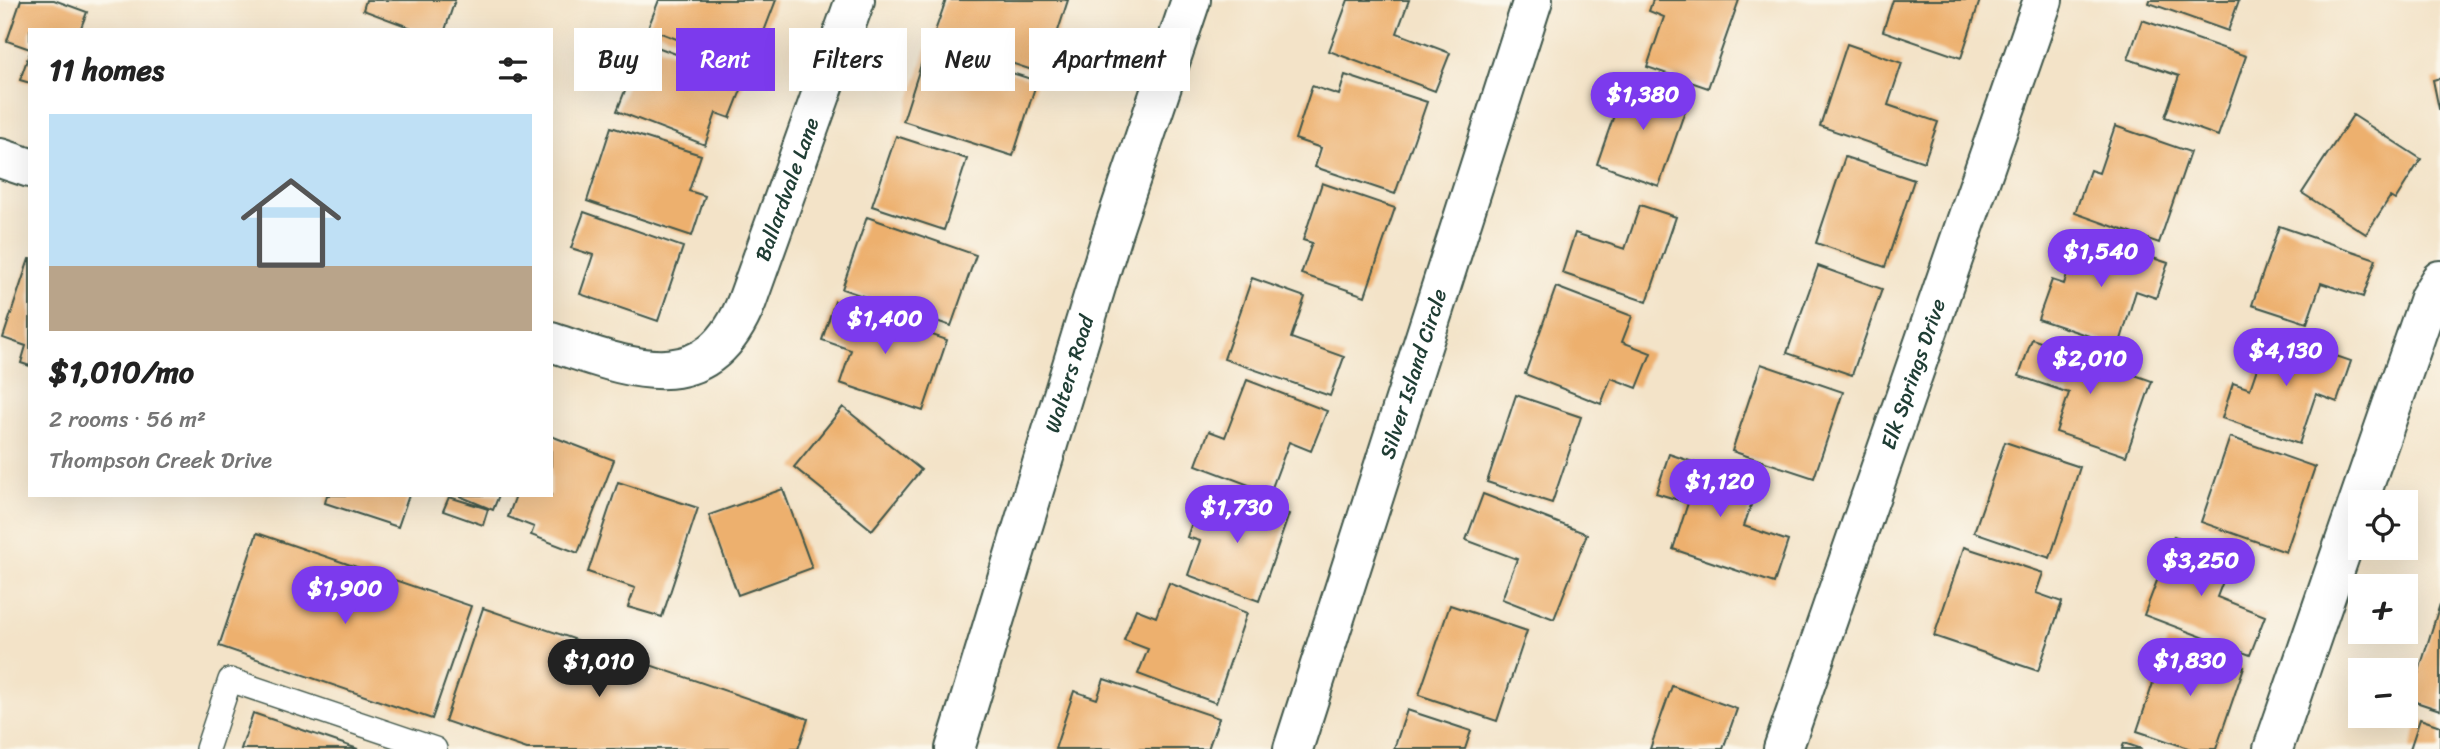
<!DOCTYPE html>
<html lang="en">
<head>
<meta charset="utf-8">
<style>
	body { margin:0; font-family:Sriracha,sans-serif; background:#f6f6f6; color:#222; height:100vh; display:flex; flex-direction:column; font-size:26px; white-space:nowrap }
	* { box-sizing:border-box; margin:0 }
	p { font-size:23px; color:#767676 }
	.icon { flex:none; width:38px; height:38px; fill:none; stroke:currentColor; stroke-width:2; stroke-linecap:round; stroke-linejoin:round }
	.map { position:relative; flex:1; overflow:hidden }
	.side { position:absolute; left:28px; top:28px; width:525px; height:469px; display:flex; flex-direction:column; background:#fff; border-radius:0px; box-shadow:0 7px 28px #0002 }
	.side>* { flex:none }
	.banner { position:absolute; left:574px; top:28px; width:665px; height:63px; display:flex; gap:14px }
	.fabs { position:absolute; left:2348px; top:490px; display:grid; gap:14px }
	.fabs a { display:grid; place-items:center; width:70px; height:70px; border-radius:0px; background:#fff; box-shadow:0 7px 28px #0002; font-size:35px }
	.price { position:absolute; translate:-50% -60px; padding:0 16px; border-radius:24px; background:#7c3aed; color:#fff; font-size:23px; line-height:46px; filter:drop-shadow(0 2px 4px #0008) }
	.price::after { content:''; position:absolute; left:50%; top:42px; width:21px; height:16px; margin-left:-10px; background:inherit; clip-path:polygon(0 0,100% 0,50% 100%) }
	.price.on { background:#222; color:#fff }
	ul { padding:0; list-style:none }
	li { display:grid; align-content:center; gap:14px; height:371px; padding:0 21px }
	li+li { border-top:2px solid #e0e0e0 }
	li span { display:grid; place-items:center; height:217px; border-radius:0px; color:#555 }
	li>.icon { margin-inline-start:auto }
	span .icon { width:126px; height:126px; fill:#fffc; stroke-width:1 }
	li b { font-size:30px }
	h2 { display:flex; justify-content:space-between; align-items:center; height:84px; padding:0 21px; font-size:30px }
	.chip { padding:0 24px; border-radius:0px; background:#fff; box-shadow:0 7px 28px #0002; font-size:24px; line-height:63px }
	.chip.on { background:#7c3aed; color:#fff }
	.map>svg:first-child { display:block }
	.building { fill:#edb06e }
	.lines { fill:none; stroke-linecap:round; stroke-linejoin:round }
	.service-casing { stroke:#3f564a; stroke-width:26 }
	.minor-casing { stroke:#3f564a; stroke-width:42 }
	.tertiary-casing { stroke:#3f564a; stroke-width:42 }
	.service { stroke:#fff; stroke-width:23 }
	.minor { stroke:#fff; stroke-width:38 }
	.tertiary { stroke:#fff; stroke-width:38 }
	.labels { text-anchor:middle; stroke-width:6; stroke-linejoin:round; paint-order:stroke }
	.street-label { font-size:21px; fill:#1f3d34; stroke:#fbf7ec }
</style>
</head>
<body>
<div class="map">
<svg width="2440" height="749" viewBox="0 0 2440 749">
	<rect width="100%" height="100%" fill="#fbf7ec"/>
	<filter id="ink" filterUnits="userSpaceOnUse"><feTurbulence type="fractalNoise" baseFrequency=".0143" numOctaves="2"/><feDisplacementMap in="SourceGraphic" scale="14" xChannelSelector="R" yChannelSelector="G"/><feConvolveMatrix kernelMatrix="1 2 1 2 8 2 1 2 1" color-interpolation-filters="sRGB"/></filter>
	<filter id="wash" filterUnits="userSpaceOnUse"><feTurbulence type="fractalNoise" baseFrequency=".00686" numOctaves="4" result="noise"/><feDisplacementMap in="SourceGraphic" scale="28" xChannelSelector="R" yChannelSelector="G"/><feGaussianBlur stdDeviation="1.57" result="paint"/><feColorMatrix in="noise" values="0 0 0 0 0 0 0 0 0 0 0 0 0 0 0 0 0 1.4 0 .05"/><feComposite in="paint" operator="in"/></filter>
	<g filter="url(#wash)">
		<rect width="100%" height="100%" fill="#f3e3c8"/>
		<g id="blocks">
			<path class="building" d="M21,0H54L87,12L80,30H30V49L7,41Z
				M366,0H455L445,30H417L363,10Z
				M659,0H776L763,34L749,29L736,62L648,28Z
				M946,0H1068L1044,74L933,37Z
				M1348,0H1409L1397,33L1450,53L1435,91L1329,51Z
				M1653,0H1739L1708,88L1647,67L1664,17L1649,11Z
				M1893,0H1980L1961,58L1883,31Z
				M2150,0H2239L2228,31L2149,3Z
				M2142,20L2246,56L2218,136L2165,117L2179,76L2128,59Z
				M644,42L745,80L730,118L716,113L705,145L617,111Z
				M1847,44L1902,63L1888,105L1938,122L1924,162L1820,126Z
				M927,46L1037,81L1013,156L903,121Z
				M29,54H30V83L20,80Z
				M1345,75L1427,102L1395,194L1315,167L1321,148L1295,139L1312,86L1339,95Z
				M1627,78L1689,99L1659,186L1597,164Z
				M2440,78V109H2439L2433,80Z
				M2353,115L2421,159L2395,200L2390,197L2366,234L2302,193Z
				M2115,126L2190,152L2159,243L2075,213L2090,170L2099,173Z
				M611,127L701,155L689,191L705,196L692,236L587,201Z
				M896,136L967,159L944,230L872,206Z
				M1845,157L1914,180L1885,267L1816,243Z
				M1322,183L1395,208L1365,296L1301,274L1312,243L1303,240Z
				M1640,205L1676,217L1647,302L1562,273L1575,233L1625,249Z
				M584,212L683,247L658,321L580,294L593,255L571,248Z
				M867,217L976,255L951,326L842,289Z
				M2279,226L2376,259L2363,297L2321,283L2307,323L2252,305Z
				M2080,234L2168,263L2156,298L2136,291L2119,346L2038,319L2052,280L2064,284Z
				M29,259H30V366L21,363L26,346L3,338Z
				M1818,266L1882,289L1852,375L1787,353Z
				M1252,278L1305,297L1291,338L1344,357L1330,396L1224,359Z
				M1556,287L1632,316L1622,342L1651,353L1637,388L1611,378L1601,404L1525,374Z
				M835,301L947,340L923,411L840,383L851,350L822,340Z
				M2269,333L2351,361L2337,402L2316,394L2299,444L2222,418L2233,383L2250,389Z
				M2032,339L2152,381L2126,456L2056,432L2069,393L2019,376Z
				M1761,364L1843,392L1814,478L1732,451Z
				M1247,380L1327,411L1311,451L1289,442L1270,493L1196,465L1209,431L1225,437Z
				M1516,395L1581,417L1552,503L1487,482Z
				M843,407L921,470L872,530L794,467Z
				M551,436L614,460L578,553L531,535L534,527L508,517L516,495H551Z
				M2230,437L2315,467L2286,552L2201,522Z
				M2005,442L2080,467L2050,558L1974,532Z
				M1669,454L1758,484L1744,526L1788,541L1774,583L1673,549L1688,503L1656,493Z
				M618,482L698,508L662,617L628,607L635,588L588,572Z
				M783,489L812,568L738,595L709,515Z
				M1225,492L1289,514L1259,601L1188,575L1200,541L1187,537L1198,505L1218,512Z
				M1483,494L1587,534L1554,619L1502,599L1517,559L1466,540Z
				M327,495H409L398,527L325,503Z
				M457,495H499L493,510Z
				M449,497L488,509L483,525L443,511Z
				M257,533L471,606L432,719L219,646Z
				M2174,536L2232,558L2217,597L2265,616L2250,655L2144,615Z
				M1964,547L2043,573L2036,593L2062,602L2038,671L1934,636Z
				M1169,583L1247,613L1216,703L1138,674L1148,649L1124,640L1136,609L1156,617Z
				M2440,604V710L2410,700Z
				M1450,605L1527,631L1497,721L1419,695Z
				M483,608L808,719L798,749H527L445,721Z
				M2167,641L2244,667L2216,749H2191L2137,731Z
				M1104,679L1219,718L1208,749H1055L1074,691L1097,699Z
				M1672,686L1737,709L1723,749H1650Z
				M1407,710L1471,731L1465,749H1394Z
				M253,713L358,749H241Z
				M2420,719L2440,726V749H2410Z
				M2124,743L2142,749H2122Z"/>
		</g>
	</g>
	<g filter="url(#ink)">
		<use href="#blocks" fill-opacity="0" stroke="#3f564a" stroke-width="2"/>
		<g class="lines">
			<g class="service-casing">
				<path id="service" d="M207,749L230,680L435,749"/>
			</g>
			<g class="minor-casing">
				<g id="minor">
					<path d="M0,158L30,168"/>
					<path id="s1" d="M551,342C630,368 707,402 747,301L855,0"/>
					<path id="s2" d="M1293,749L1533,0"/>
					<path id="s3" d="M1783,749L2043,0"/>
					<path d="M2273,749L2429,298L2440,280"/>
				</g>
			</g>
			<g class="tertiary-casing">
				<g id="tertiary">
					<path id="s4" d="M955,749L1113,231L1191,0"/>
				</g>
			</g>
			<use href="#service" class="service"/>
			<use href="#minor" class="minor"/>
			<use href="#tertiary" class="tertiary"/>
		</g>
	</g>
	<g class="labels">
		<g class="street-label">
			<text dy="7" stroke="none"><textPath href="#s1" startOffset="350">Ballardvale Lane</textPath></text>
			<text dy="7" stroke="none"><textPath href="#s4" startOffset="392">Walters Road</textPath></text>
			<text dy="7" stroke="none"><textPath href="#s2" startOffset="394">Silver Island Circle</textPath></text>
			<text dy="7" stroke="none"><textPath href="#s3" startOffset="397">Elk Springs Drive</textPath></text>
		</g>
	</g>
</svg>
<div class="fabs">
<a><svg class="icon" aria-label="locate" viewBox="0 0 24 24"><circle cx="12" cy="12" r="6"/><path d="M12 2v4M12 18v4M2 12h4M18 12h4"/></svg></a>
<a>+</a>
<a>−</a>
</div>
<b class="price" style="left:1643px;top:132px">$1,380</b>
<b class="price" style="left:2101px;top:289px">$1,540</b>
<b class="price" style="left:885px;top:356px">$1,400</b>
<b class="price" style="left:2286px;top:388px">$4,130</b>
<b class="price" style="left:2090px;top:396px">$2,010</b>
<b class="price" style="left:1720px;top:519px">$1,120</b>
<b class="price" style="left:1237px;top:545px">$1,730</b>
<b class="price" style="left:2201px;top:598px">$3,250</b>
<b class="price" style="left:345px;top:626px">$1,900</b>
<b class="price" style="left:2190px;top:698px">$1,830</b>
<b class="price on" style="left:599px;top:699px">$1,010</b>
<div class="banner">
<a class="chip">Buy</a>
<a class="chip on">Rent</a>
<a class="chip">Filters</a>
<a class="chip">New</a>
<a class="chip">Apartment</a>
</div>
<section class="side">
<h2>11 homes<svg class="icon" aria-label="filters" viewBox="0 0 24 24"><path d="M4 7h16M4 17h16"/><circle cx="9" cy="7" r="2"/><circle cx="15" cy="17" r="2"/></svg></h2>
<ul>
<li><span style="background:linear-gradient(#bfe0f5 70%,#b9a48a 0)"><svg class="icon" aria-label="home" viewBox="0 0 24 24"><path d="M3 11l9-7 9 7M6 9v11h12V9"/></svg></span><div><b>$1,010/mo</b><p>2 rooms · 56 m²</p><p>Thompson Creek Drive</p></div></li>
</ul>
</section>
</div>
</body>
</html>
